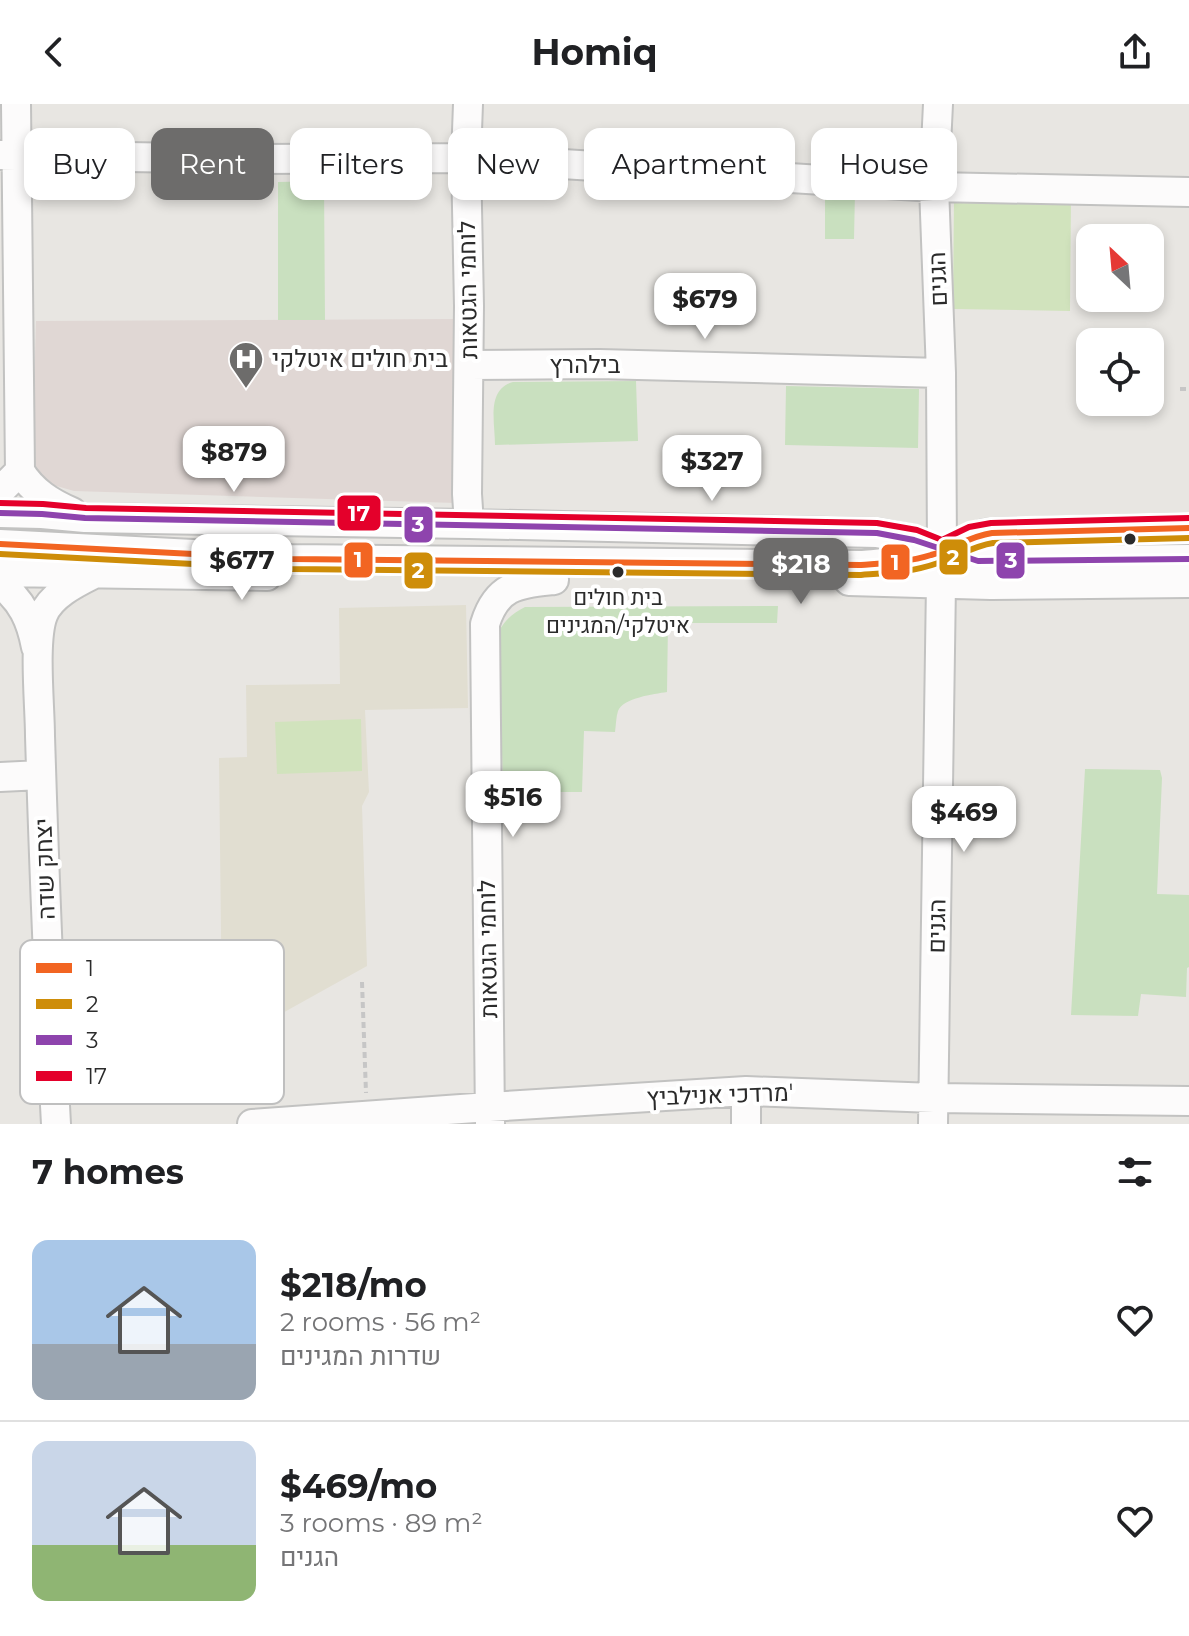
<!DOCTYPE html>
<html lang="en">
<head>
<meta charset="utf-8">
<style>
	body { margin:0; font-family:Montserrat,Heebo,sans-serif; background:#f2f2f2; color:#202124; height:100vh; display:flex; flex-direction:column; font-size:30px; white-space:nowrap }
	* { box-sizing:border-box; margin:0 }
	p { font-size:26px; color:#757577 }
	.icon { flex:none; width:44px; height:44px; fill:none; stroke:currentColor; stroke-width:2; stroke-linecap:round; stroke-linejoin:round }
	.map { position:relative; height:1020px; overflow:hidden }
	.sheet { display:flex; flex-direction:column; background:#fff; flex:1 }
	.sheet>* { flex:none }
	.top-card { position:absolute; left:24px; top:24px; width:1142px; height:72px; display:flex; gap:16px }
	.needle { width:52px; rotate:334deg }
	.controls { position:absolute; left:1076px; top:120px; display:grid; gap:16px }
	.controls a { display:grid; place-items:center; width:88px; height:88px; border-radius:16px; background:#fff; box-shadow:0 4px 12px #0003; font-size:40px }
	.price { position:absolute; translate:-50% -68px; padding:0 18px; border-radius:16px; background:#fff; color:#222; font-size:26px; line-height:52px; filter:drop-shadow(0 2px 4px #0008) }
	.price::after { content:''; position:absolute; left:50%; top:48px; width:24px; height:18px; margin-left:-12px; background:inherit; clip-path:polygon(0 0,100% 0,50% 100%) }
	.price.on { background:#6d6c6b; color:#fff }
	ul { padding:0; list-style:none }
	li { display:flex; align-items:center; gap:24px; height:200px; padding:0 32px }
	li+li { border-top:2px solid #e0e0e0 }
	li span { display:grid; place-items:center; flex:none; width:224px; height:160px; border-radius:16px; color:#555 }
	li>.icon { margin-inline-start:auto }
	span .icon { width:96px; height:96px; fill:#fffc; stroke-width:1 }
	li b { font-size:34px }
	h2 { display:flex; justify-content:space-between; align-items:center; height:96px; padding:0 32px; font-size:34px }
	.chip { padding:0 28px; border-radius:16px; background:#fff; box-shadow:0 4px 12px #0003; font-size:28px; line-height:72px }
	.chip.on { background:#6d6c6b; color:#fff }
	header { display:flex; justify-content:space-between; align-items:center; height:104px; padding:0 32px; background:#fff; font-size:36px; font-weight:700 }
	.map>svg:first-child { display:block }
	.education { fill:#e1ded1 }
	.medical { fill:#e0d7d4 }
	.green { fill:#c9e0bf }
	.pitch { fill:#d1e3bd }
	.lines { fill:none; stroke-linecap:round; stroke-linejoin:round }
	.minor-casing { stroke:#c2c2c1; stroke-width:32 }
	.path { stroke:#c6c6c6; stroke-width:4; stroke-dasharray:6 4; stroke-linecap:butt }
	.minor { stroke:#fcfbfb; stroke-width:28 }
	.bus-1-casing { stroke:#fff; stroke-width:12 }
	.bus-2-casing { stroke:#fff; stroke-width:12 }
	.bus-3-casing { stroke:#fff; stroke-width:12 }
	.bus-4-casing { stroke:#fff; stroke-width:12 }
	.bus-1 { stroke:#f26522; stroke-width:6 }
	.bus-2 { stroke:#ce8d09; stroke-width:6 }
	.bus-3 { stroke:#8e44ad; stroke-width:6 }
	.bus-4 { stroke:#e4002b; stroke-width:6 }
	.bus-dot { fill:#2b2b2b; stroke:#fff; stroke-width:3 }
	.labels { text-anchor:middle; stroke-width:8; stroke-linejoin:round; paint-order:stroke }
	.bus-label { font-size:22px; fill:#2b2b2b; stroke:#fff }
	.street-label { font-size:24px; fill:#2b2b2b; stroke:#fff }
	.poi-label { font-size:24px; fill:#2b2b2b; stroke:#fff; text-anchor:start }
	.key { fill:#fff; stroke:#bfbfbf; stroke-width:2 }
	.key-label { font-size:22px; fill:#2b2b2b }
	.line-badge { stroke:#fff; stroke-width:3 }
	.badge-label { font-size:22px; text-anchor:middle; font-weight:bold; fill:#fff }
</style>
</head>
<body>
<header><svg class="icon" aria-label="back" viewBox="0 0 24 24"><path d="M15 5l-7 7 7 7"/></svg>Homiq<svg class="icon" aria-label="share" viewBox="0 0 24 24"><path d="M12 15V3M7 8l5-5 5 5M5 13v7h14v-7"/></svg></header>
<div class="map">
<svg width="1189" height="1020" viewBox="0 0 1189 1020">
	<rect width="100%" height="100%" fill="#e8e6e2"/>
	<path class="education" d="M466,501L468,604L365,606L369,688L362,702L367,862L270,916L222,914L219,654L247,653L246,581L340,580L339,504Z"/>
	<path class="medical" d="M460,215L456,399L74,387L53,381L40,370L32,355L36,217Z"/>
	<path class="green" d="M324,77L325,216H278V78Z
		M825,87L855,88L854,135H825Z
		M636,277L638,337L495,341C495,319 486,285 513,278Z
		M786,282L919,285L918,344L785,341Z
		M778,502L777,519H668L667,588C654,590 623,594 618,607C616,613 616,621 615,628L584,627L582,688H503L499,527C506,515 513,509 525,503Z
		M1085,665L1160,666L1162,674L1157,790L1189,791V863L1187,864L1186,893L1141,890L1138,912L1071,911Z"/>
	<path class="pitch" d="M954,94H1071L1070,207L953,205Z
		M361,615L362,667L277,670L275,618Z"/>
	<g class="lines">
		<g class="minor-casing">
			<path id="minor" d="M16,0L20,367C33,388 51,399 72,408
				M468,0L466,54L469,202L467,390L469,420
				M938,0L934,83L941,269L942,447
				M0,51L253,55L466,54L934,83L1189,88
				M469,261L599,260L941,269
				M0,387L20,367
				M0,409L42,410L85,414L469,420L877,429L914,436L978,457L1189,455
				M0,440L291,455L861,461C884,459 909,458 932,451C953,445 970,431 992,429L1189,424
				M0,468L267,472
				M849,477L991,481L1189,479
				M0,480C22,496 31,517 36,543
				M0,673L41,671
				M746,987V1020
				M490,1019L485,520C497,481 518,480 554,476
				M56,1020C49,891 44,761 40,632C40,602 33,537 43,511C51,491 76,479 94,470
				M252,1020L489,1003L746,987L934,994L1189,997
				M933,1020L941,479"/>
		</g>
		<path class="path" d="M1180,285H1189
			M362,878L366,989"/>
		<use href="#minor" class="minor"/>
		<g class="bus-1-casing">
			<path id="bus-1" d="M0,440L291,455L861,461C885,459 909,458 931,451C952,445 970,432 992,429L1189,424"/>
		</g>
		<g class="bus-2-casing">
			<path id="bus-2" d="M0,450L291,465L861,471C887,469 913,468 938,459C957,453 973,442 993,439L1189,434"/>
		</g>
		<g class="bus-3-casing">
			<path id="bus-3" d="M0,409L42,410L85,414L877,429L914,436L978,457L1189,455"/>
		</g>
		<g class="bus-4-casing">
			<path id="bus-4" d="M0,399L43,400L86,404L877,419L917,426L942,436L969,423L991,419L1189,414"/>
		</g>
		<use href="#bus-1" class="bus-1"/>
		<use href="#bus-2" class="bus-2"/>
		<use href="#bus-3" class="bus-3"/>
		<use href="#bus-4" class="bus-4"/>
	</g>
	<defs>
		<g id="hospital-pin" transform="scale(1.8)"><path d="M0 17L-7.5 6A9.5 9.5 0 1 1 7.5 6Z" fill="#6d6c6b" stroke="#fff"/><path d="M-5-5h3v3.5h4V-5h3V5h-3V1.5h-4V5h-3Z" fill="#fff"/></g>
	</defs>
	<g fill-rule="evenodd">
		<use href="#hospital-pin" x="246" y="255"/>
	</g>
	<g class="bus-dot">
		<circle cx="1130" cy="435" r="7"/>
		<circle cx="618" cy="468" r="7"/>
	</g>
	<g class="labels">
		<g class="bus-label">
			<text x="618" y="501">בית חולים<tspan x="618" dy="28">איטלקי/המגינים</tspan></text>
		</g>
		<g class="street-label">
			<text transform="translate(938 175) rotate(-92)" y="8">הגנים</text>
			<text transform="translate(468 186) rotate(-91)" y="8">לוחמי הגטאות</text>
			<text x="585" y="269">בילהרץ</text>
			<text transform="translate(45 765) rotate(-92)" y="8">יצחק שדה</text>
			<text transform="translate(937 822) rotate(-89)" y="8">הגנים</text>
			<text transform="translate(488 845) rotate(-91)" y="8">לוחמי הגטאות</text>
			<text transform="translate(720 991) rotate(-2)" y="8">מרדכי אנילביץ'</text>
		</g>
		<g class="poi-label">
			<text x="272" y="263">בית חולים איטלקי</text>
		</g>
	</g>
	<rect x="20" y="836" width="264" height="164" rx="12" class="key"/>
	<rect x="36" y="859" width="36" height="10" fill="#f26522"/>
	<rect x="36" y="895" width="36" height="10" fill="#ce8d09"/>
	<rect x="36" y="931" width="36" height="10" fill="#8e44ad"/>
	<rect x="36" y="967" width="36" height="10" fill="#e4002b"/>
	<g class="key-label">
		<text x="86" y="872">1</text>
		<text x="86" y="908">2</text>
		<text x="86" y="944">3</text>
		<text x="86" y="980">17</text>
	</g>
	<g class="line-badge">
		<rect x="336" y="390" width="46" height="38" rx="8" fill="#e4002b"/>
		<rect x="403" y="401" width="31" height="39" rx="8" fill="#8e44ad"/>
		<rect x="938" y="434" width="31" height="38" rx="8" fill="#ce8d09"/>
		<rect x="343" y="437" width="31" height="38" rx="8" fill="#f26522"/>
		<rect x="995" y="437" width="31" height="39" rx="8" fill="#8e44ad"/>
		<rect x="880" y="439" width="31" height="38" rx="8" fill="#f26522"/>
		<rect x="403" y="447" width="31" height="39" rx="8" fill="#ce8d09"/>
	</g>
	<g class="badge-label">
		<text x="359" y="417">17</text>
		<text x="418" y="428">3</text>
		<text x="953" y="461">2</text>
		<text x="358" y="463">1</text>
		<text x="1011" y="464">3</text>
		<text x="895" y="466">1</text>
		<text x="418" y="474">2</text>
	</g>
</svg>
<div class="controls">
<a><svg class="needle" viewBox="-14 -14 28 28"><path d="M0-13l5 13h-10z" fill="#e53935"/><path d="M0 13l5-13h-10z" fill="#757577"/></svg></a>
<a><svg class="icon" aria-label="locate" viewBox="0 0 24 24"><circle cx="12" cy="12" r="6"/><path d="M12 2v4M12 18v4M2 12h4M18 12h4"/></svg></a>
</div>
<b class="price" style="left:705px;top:237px">$679</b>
<b class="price" style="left:234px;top:390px">$879</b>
<b class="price" style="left:712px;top:399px">$327</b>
<b class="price" style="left:242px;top:498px">$677</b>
<b class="price on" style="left:801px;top:502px">$218</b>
<b class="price" style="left:513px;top:735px">$516</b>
<b class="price" style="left:964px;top:750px">$469</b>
<div class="top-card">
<a class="chip">Buy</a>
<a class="chip on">Rent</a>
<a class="chip">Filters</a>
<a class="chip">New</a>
<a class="chip">Apartment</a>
<a class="chip">House</a>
</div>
</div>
<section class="sheet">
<h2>7 homes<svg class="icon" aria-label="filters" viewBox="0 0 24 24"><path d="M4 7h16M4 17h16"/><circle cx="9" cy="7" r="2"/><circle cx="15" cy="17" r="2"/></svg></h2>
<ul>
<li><span style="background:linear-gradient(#a9c7e8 65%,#9aa5b1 0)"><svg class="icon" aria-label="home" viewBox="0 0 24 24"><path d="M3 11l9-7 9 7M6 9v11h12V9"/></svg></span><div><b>$218/mo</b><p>2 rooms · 56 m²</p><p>שדרות המגינים</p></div><svg class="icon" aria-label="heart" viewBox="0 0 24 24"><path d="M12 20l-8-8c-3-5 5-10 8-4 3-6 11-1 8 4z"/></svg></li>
<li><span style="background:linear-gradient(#c9d6e8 65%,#8fb573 0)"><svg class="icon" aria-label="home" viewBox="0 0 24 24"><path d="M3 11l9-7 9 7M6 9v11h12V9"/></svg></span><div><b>$469/mo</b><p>3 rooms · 89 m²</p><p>הגנים</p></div><svg class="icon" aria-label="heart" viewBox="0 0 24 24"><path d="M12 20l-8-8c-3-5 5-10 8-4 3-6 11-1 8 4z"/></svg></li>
</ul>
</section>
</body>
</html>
